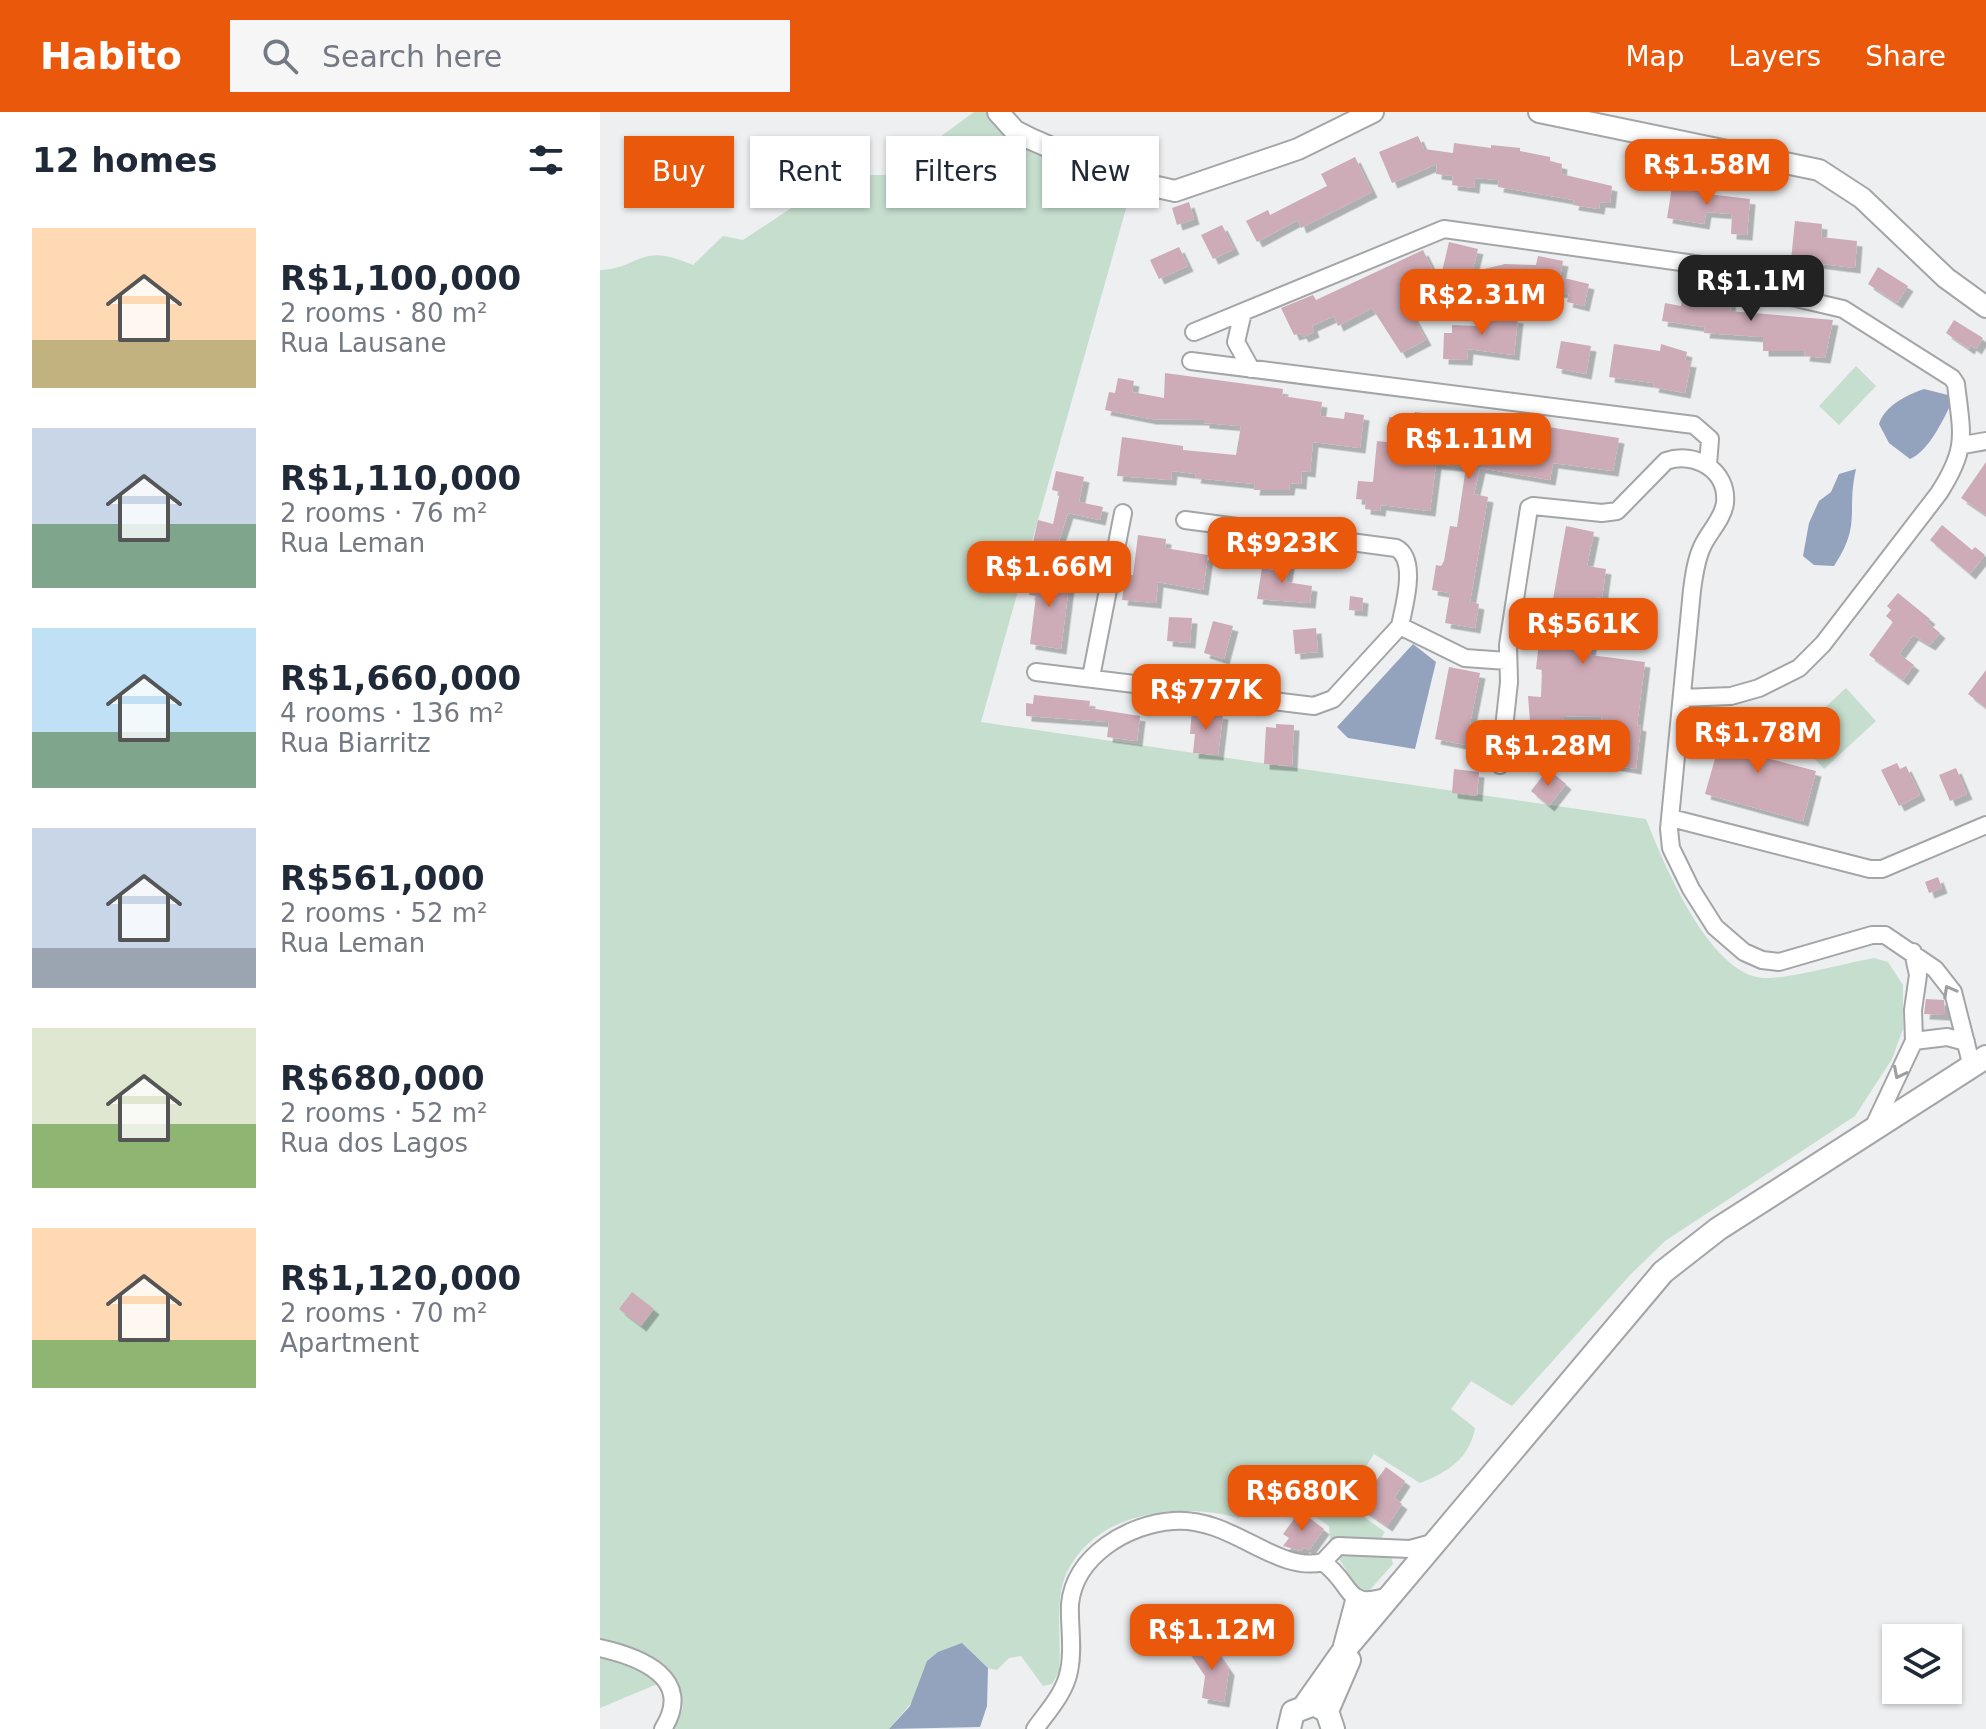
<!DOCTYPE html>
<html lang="en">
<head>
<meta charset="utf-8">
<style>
	body { margin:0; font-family:"DejaVu Sans",sans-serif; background:#f6f6f7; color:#1f2937; height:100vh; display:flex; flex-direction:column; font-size:30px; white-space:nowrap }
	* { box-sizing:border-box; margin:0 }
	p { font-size:26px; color:#747a83 }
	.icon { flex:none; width:44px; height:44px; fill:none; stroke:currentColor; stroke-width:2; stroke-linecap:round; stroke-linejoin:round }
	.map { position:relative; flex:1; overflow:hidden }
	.panel { display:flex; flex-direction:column; background:#fff; width:600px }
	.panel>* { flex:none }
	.hud { position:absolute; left:24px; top:24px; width:760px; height:72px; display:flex; gap:16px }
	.fabs { position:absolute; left:1282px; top:1512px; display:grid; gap:16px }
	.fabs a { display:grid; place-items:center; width:80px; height:80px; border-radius:0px; background:#fff; box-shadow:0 2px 6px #0004; font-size:40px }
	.price { position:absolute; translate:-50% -68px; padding:0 18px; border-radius:16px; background:#ea580c; color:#fff; font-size:26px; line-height:52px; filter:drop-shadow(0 2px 4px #0008) }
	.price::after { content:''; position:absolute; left:50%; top:48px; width:24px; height:18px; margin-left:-12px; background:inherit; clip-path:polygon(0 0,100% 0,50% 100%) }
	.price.selected { background:#222; color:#fff }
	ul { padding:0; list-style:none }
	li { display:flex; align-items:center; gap:24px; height:200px; padding:0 32px }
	li span { display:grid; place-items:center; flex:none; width:224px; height:160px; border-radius:0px; color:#555 }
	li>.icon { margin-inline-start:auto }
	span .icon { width:96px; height:96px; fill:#fffc; stroke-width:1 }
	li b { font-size:34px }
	h2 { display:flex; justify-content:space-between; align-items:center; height:96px; padding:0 32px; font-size:34px }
	.chip { padding:0 28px; border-radius:0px; background:#fff; box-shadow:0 2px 6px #0004; font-size:28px; line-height:72px }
	.chip.selected { background:#ea580c; color:#fff }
	header { display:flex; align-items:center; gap:48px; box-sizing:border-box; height:112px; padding:0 40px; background:#ea580c; color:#fff }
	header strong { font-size:38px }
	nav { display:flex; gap:44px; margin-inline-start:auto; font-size:28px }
	.search { width:560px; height:72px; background:#f6f6f7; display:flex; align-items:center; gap:20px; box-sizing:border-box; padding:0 28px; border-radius:0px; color:#747a83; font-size:30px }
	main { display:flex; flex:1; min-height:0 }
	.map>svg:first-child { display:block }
	.green { fill:#c6dece }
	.water { fill:#93a2bd }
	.building { fill:#cdabb7; filter:url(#shadow) }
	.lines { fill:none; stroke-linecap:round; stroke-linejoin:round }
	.minor-casing { stroke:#a3a5a7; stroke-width:20 }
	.tertiary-casing { stroke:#a3a5a7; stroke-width:24 }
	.secondary-casing { stroke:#a3a5a7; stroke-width:26 }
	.minor { stroke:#fff; stroke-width:16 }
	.tertiary { stroke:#fff; stroke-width:20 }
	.secondary { stroke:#fff; stroke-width:22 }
	.oneway { stroke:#9f9f9f }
</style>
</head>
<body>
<header>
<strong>Habito</strong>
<div class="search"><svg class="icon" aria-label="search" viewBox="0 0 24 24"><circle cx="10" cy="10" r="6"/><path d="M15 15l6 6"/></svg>Search here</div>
<nav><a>Map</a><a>Layers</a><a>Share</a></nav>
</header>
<main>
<section class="panel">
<h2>12 homes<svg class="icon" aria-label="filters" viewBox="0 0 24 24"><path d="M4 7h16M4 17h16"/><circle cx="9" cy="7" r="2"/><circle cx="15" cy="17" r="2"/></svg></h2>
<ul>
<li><span style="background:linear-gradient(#ffd9b3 70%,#c2b280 0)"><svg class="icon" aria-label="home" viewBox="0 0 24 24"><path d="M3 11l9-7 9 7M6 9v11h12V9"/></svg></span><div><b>R$1,100,000</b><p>2 rooms · 80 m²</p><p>Rua Lausane</p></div></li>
<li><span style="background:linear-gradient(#c9d6e8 60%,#7fa58c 0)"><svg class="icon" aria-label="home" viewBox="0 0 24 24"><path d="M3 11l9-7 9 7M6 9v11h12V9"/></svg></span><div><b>R$1,110,000</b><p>2 rooms · 76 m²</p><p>Rua Leman</p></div></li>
<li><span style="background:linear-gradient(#bfe0f5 65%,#7fa58c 0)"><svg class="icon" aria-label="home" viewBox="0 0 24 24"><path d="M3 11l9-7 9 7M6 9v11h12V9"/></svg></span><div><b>R$1,660,000</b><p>4 rooms · 136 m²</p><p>Rua Biarritz</p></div></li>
<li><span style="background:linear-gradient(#c9d6e8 75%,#9aa5b1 0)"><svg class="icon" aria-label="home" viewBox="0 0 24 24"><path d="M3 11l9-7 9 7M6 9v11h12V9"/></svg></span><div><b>R$561,000</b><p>2 rooms · 52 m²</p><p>Rua Leman</p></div></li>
<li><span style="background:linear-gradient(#dfe7d0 60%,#8fb573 0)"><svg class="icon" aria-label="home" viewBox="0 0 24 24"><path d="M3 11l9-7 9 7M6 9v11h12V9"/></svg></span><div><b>R$680,000</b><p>2 rooms · 52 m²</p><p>Rua dos Lagos</p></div></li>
<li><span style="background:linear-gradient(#ffd9b3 70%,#8fb573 0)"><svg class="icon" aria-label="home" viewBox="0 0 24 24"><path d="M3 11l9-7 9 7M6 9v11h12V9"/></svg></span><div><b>R$1,120,000</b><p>2 rooms · 70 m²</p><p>Apartment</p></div></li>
</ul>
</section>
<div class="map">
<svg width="1386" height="1617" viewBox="0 0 1386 1617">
	<defs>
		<filter id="shadow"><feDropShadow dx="5.5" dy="5.5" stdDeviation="0" flood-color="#0004"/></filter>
	</defs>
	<rect width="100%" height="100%" fill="#edeff1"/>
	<path class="green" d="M374,0H387L401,16L531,79L381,610L1046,707C1063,750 1110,864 1164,866C1189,867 1246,851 1274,846L1288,850L1303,873V917L1292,947L1255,1004L1065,1129L1031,1162L912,1294L871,1269L851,1297L875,1316C869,1347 848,1360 820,1371L774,1342L743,1390L785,1420L780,1428L730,1427L729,1414L678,1379L639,1406C580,1390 496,1398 466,1462C454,1490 462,1530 459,1560L452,1572L443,1574L421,1544L409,1546L397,1558L388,1556L362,1531L289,1617H73L83,1596L74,1565L0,1596V158C25,157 30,148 49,144C64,141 80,148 93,153L123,124L143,128L208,85L230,82L260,63H288Z
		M1256,254L1276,274L1239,313L1219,294Z
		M1246,576L1276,609L1224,657L1194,624Z
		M736,1442L791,1444L793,1452L767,1481L759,1479Z"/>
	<path class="water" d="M1324,277L1348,283L1352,290C1343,308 1329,339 1310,347L1289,331L1279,312C1285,294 1306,283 1324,277Z
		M1256,357C1246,400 1262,412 1234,454L1214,453L1203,444L1209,411L1219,389L1231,380L1239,362Z
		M813,532L836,550L815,637L748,626L737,615Z
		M362,1531L388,1556L387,1594L380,1615L289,1617L310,1594L327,1549L338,1540Z"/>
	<path class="building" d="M818,24L824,37L853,41L854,31L891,36V33L920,36V39L950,45V49L962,52L961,62L1012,74L1010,91L1000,90L999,97L973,93L974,88L898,75L899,68L875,66L874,76L852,73L853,64L836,62L837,52L792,71L779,40Z
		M755,45L772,80L701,116L698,108L657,130L646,109L668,98L670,103L727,74L721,62Z
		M1073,69L1100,74L1099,81L1150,87L1147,123L1131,122L1132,102L1106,100L1104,112L1067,106Z
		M589,90L594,107L577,113L572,96Z
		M1195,109L1222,112L1221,125L1257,129L1255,156L1191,148Z
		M622,113L634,137L613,147L601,123Z
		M849,130L878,137L872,160L905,152L936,153L938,144L963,149L960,165L989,172L984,194L967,190L969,182L921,173L922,166L906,164L869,176L846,174L847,164L840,168Z
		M579,135L588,154L559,167L550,148Z
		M823,138L838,169L803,186L826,228L801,241L772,196L738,214L734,204L712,214L714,220L703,225L701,221L694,223L681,196L713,183L716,188Z
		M1278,155L1308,174L1297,191L1268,172Z
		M1110,170L1132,172L1130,199L1233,208L1225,246L1204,244L1205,239H1163V225L1104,221L1105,215L1062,209L1065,191L1081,194L1083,181L1109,185Z
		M879,201L918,206L914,243L868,237L867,248L843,247L844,221H852V213L878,214Z
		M1354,208L1383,226L1376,237L1371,233L1369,237L1346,221Z
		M961,229L991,234L986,262L956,256Z
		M1014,232L1060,239L1061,232L1087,240L1085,249L1091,250L1085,281L1053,275L1054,271L1009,265Z
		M565,261L683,277L682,284L722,290L720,304L744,307L745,300L764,303L760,336L713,330L710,360L702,359L701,372L690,371L689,378H654L655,372L595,366L596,362L572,359L571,368L517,364L522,325L583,334V338L636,343L641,314L604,311V308L551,307L505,298L509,280L515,281L518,266L534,269L532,280L564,286Z
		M815,300L845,304V309L893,317L894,312L941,318L942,314L1019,326L1013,359L953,351L950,368L880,356L874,382L888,385L870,490L879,492L875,516L845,511L850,481L832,478L836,453L841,454L844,449L850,414L857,415L866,355L836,352L830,399L781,393L780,399L765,397L766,388L756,387L758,369L773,370L777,329L787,330L789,305L814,307Z
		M1386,350V403L1361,386Z
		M456,359L484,365L479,390L503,395L500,408L468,401L455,441L432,435L438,408L453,412L460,380L452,378Z
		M1342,413L1372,438L1375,435L1385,443L1370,462L1330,428Z
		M966,414L994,420L987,454L1006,457L1002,486L996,485L990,543L1045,550L1037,613L1041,614L1036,657L994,650L1002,605L964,604L960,638L955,637L953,647L938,645L939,635H932L928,584L941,585L942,558L936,557L942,502L950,504Z
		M538,423L566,427L565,436L608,443L603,478L558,470L556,491L522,488L526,462L533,463Z
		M675,444L690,446L686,470L712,474L710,491L657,487L662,456L673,458Z
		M433,460L470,465L461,537L430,532L436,484L429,483Z
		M1298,481L1330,507L1327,510L1340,521L1330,533L1313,523L1299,542L1314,553L1303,568L1269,543L1293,510L1286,504L1291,498L1287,494Z
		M750,484L763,486L762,499L749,498Z
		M569,505L592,506L590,531L567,529Z
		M613,509L633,514L624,547L604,541Z
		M716,516L718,540L695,542L693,518Z
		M849,555L880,561L866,633L835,627Z
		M1386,558V596L1368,582Z
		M434,583L490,589L489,596L540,604L537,629L507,625L509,610L426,604V591L433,592Z
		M592,598L623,602L618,643L593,641L595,622H590Z
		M1126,608L1166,619L1159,644L1216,659L1203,709L1105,682Z
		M676,612L694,613L692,654L664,652L666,615L676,616Z
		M1297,651L1300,657L1306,654L1320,683L1299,694L1281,658Z
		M1356,656L1367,682L1350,689L1339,663Z
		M854,657L879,660L877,684L852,681Z
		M948,657L966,672L949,694L931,679Z
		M1338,765L1342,776L1329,781L1325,770Z
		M1326,887L1344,888L1345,903L1324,902Z
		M32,1180L54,1197L41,1214L19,1197Z
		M786,1355L805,1369L794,1386L802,1392L787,1414L749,1388L766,1362L776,1369Z
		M700,1399L724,1417L709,1438L704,1435L701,1439L683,1434L689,1426L683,1422Z
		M609,1529L629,1558L624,1590L602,1586L605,1564L590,1542Z"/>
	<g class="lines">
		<g class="minor-casing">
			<path id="minor" d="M643,200L636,230L651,257
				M594,220L844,117L1124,156
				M591,249L1094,313L1110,327L1108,353
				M1363,333L1386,329
				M585,408L796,436C818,447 804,494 800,514
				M800,514L865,546L907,549
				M436,560L714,594L733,587L800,514
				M491,565L523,401
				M1082,586L1131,584L1159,576L1199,556L1223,532L1339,381C1368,336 1362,323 1356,272L1352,266L1243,197L1183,183
				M900,653L909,570L908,533L929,396L933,394L1002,401L1017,399L1066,349C1095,339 1128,358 1125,391C1123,407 1108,421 1102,435C1096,448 1094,463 1092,478L1069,717L1071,736L1091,777L1115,815L1144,840L1162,848L1179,850L1272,823H1285L1335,857L1353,880L1372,955
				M1071,706L1270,757H1282L1386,713
				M1314,929L1347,925L1366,930
				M1273,1016L1314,929L1313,898L1318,863L1313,840
				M791,1483C743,1499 756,1475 723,1450L738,1434L810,1437L836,1430
				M0,1536C40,1545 95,1566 63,1617
				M435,1617C447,1600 465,1581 469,1559C474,1537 469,1514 470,1492C475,1443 529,1412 573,1409C631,1404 676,1462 723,1450"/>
		</g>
		<g class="tertiary-casing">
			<path id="tertiary" d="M398,0L415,19L431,27L526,68L575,79L698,37L773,0
				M939,0L1219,58L1262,86L1346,166L1386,195"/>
		</g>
		<g class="secondary-casing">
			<path id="secondary" d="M745,1534L757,1489
				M706,1592L742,1541L1063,1160L1118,1117L1386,945
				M727,1599L749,1548
				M689,1617L693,1600L714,1592L727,1599L733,1617"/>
		</g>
		<use href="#minor" class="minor"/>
		<use href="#tertiary" class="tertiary"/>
		<use href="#secondary" class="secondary"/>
	</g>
	<defs><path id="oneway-chevron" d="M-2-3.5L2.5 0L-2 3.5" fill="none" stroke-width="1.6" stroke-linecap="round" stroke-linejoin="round" transform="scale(2)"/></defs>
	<g class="oneway">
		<use href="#oneway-chevron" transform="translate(1349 879) rotate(-119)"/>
		<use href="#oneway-chevron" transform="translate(1299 961) rotate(117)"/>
	</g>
</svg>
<div class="fabs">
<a><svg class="icon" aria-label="layers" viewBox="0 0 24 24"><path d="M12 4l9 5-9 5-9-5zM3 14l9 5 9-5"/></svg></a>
</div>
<b class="price" style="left:1107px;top:95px">R$1.58M</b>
<b class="price selected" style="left:1151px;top:211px">R$1.1M</b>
<b class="price" style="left:882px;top:225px">R$2.31M</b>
<b class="price" style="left:869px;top:369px">R$1.11M</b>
<b class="price" style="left:682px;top:473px">R$923K</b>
<b class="price" style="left:449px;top:497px">R$1.66M</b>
<b class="price" style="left:983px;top:554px">R$561K</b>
<b class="price" style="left:606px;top:620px">R$777K</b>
<b class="price" style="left:1158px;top:663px">R$1.78M</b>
<b class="price" style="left:948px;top:676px">R$1.28M</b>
<b class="price" style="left:702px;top:1421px">R$680K</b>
<b class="price" style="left:612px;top:1560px">R$1.12M</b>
<div class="hud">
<a class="chip selected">Buy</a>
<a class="chip">Rent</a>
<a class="chip">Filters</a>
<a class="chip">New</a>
</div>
</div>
</main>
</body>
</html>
